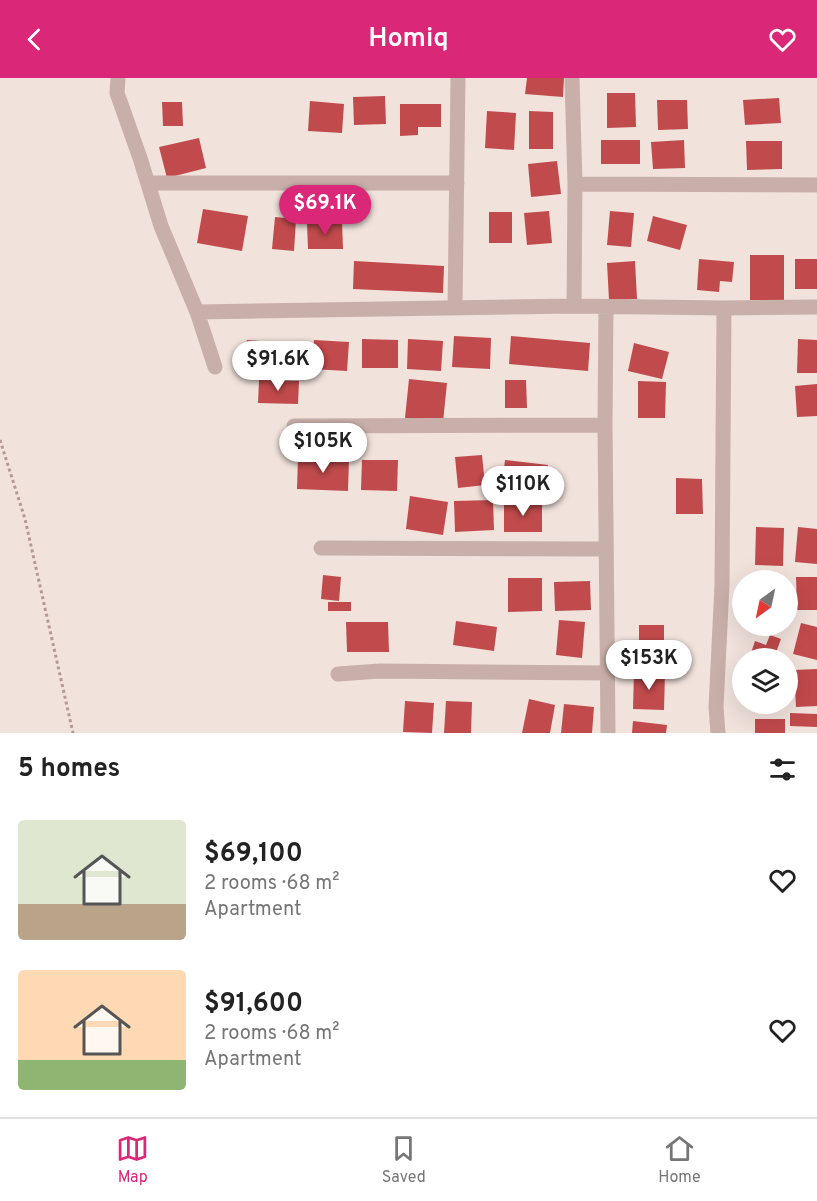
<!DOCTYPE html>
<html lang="en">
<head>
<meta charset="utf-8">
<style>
	body { margin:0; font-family:Overpass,sans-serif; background:#f2f2f2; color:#222; height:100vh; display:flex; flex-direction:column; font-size:22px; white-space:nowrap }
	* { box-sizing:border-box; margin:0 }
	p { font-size:20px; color:#767676 }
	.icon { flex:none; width:33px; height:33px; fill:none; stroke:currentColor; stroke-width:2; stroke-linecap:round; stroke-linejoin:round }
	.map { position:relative; height:655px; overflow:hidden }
	.side { display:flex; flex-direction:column; background:#fff; flex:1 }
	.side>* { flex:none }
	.needle { width:39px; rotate:213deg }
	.fabs { position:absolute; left:732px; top:492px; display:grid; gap:12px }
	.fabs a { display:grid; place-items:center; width:66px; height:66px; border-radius:50%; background:#fff; box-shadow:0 6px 24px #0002; font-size:30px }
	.price { position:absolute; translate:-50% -51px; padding:0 14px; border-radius:21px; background:#fff; color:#222; font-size:20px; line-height:39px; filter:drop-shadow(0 2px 3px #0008) }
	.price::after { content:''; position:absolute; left:50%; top:36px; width:18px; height:14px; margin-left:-9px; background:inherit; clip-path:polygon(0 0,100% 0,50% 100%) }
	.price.on { background:#db2777; color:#fff }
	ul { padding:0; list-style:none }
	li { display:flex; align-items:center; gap:18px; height:150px; padding:0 18px }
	li span { display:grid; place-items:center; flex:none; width:168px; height:120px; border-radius:6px; color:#555 }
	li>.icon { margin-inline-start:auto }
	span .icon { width:72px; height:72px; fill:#fffc; stroke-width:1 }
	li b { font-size:26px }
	h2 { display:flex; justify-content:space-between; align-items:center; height:72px; padding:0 18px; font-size:26px }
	header { display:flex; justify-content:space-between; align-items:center; height:78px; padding:0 18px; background:#db2777; color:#fff; font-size:27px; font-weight:600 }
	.tab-bar { display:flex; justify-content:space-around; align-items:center; height:84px; border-top:2px solid #e0e0e0; background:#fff; font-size:16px; color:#767676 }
	.tab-bar a { display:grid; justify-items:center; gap:3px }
	.tab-bar .on { color:#db2777 }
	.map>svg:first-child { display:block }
	.building { fill:#c14a4c }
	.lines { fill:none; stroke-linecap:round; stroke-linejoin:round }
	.path { stroke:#b49993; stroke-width:3; stroke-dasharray:3 3; stroke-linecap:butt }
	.street { stroke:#c9afa9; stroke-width:15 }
</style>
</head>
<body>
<header><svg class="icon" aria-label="back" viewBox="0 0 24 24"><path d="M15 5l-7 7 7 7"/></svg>Homiq<svg class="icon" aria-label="heart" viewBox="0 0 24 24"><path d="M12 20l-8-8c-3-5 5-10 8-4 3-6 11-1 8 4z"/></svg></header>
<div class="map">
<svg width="817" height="655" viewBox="0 0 817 655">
	<rect width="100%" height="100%" fill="#f1e2dc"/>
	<path class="building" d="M527,0H564L563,19L525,16Z
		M607,15H635L636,49L607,50Z
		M385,18L386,46L354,47L353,19Z
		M779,20L781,45L745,47L743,22Z
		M657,22H687L688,51L658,52Z
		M310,23L344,26L342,55L308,53Z
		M162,24H182L183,48H163Z
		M400,26H441V49H418V57L400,58Z
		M487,33L516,35L514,72L485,70Z
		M529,33L553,34V71H529Z
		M199,60L206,90L167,100L159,69Z
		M601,62H640V86H601Z
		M684,62L685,90L653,91L651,64Z
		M746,63H782V91L747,92Z
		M557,83L561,116L531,119L528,86Z
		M203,131L248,138L242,173L197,165Z
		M549,133L552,165L527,167L524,135Z
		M610,133L634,135L631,169L607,167Z
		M489,134H512V165H489Z
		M653,138L687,147L680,172L647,163Z
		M275,139L296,141L294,173L272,171Z
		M342,144L343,171H308L307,145Z
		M750,177H784V222H750Z
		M699,181L734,184L732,204L720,203L719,214L697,212Z
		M795,181H817V211H795Z
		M354,183L444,188L443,215L353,211Z
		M635,183L637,221L609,222L607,185Z
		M454,258L491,260L490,291L452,289Z
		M511,258L590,265L588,293L509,286Z
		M362,261L398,262V290H362Z
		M408,261L443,263L441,293L407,291Z
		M798,261L817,262V295H797Z
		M247,262L285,265L283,291L245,288Z
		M314,262L349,264L347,293L312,291Z
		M634,265L669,274L662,301L628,293Z
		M409,301L447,305L443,344L405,340Z
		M259,302L299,303L298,326L258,325Z
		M505,302H526L527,330H505Z
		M638,303L666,304L665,340H638Z
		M817,306V338L797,339L795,308Z
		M482,377L485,407L458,410L455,379Z
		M298,378L349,380L348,413L297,411Z
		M362,382H398L397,413L361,412Z
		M505,382L548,387L545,414L502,408Z
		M676,400L702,401L703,436H676Z
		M410,418L448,424L443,457L406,451Z
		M493,422L494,452L455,454L454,423Z
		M504,423H542V454H504Z
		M756,449L784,450L783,488L755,487Z
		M798,449L817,451V486L795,484Z
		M323,497L341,499L339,523L321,521Z
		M796,499H817V532H797Z
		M508,500H542V533L508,534Z
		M590,503L591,532L555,533L554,504Z
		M328,524H351V533H328Z
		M559,542L585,544L582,580L556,577Z
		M456,543L497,549L494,573L453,567Z
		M346,544H388L389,574H347Z
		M801,545L817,549V582L793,576Z
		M639,547H664V583H639Z
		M770,557L781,561L774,580H766L751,575L755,563L766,567Z
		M817,591V628L796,629L794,592Z
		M634,594L665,595L664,632L633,631Z
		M529,621L555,627L550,655H522Z
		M405,623L434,625L432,655L403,654Z
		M446,623L472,624L471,655H444Z
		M564,626L594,629L592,655H561Z
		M790,635L817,636V649L790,648Z
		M755,641H785V655H755Z
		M633,643L667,647L666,655H632Z"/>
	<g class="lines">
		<path class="path" d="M0,362L25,441L73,655"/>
		<path class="street" d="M118,0L117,15L140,80L161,148L197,234L215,289
			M572,0L575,106L574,228
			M148,105H457
			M575,106L817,107
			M606,229L605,347L608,655
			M455,230L458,0
			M197,234L574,228L724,230L817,229
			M294,348L605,347
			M321,470L606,471
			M338,596L380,593L607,595
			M718,655L716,629L722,507L724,230"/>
	</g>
</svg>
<div class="fabs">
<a><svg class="needle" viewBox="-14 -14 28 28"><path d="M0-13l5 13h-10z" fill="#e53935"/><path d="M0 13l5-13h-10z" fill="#767676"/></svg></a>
<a><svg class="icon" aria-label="layers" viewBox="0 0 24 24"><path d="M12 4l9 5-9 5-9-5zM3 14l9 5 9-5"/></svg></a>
</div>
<b class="price on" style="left:325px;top:158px">$69.1K</b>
<b class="price" style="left:278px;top:314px">$91.6K</b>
<b class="price" style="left:323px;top:396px">$105K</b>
<b class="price" style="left:523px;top:439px">$110K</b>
<b class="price" style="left:649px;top:613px">$153K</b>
</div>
<section class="side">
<h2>5 homes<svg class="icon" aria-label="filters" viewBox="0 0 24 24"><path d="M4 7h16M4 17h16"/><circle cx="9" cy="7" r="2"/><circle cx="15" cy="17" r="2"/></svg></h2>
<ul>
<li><span style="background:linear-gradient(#dfe7d0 70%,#b9a48a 0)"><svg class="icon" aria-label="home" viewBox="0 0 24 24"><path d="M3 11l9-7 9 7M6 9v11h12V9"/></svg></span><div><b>$69,100</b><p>2 rooms · 68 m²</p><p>Apartment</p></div><svg class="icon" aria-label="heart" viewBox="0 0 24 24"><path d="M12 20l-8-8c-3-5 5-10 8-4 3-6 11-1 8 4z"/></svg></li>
<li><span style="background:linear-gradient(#ffd9b3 75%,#8fb573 0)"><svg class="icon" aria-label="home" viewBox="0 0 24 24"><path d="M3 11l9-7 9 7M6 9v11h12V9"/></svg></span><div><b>$91,600</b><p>2 rooms · 68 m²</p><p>Apartment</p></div><svg class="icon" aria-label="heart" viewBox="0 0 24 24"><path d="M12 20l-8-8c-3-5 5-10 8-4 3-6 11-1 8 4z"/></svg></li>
</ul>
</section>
<nav class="tab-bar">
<a class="on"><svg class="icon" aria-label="map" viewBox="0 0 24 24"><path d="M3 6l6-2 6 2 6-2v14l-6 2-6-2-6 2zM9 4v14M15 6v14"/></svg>Map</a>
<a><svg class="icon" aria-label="saved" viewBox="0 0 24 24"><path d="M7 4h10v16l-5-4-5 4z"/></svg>Saved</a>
<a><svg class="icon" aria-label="home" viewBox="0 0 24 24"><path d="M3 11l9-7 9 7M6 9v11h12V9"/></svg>Home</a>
</nav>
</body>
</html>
